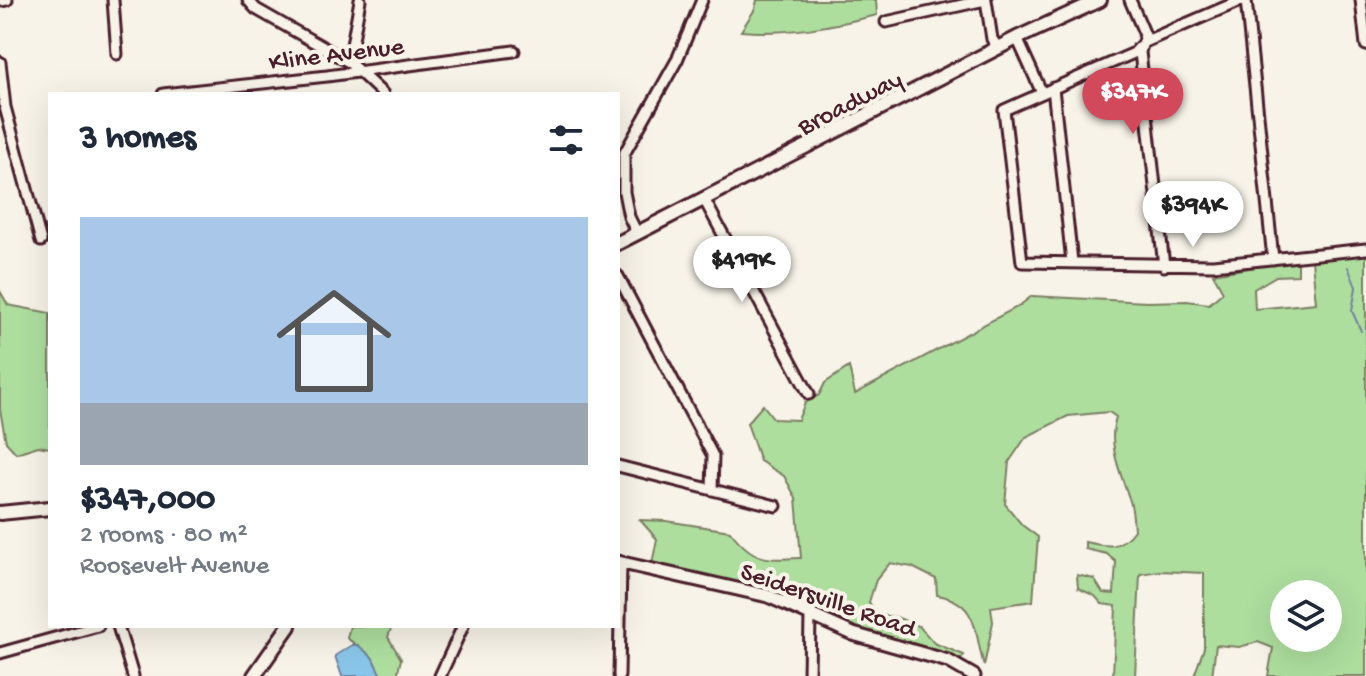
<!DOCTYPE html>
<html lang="en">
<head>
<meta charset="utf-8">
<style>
	body { margin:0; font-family:"Gochi Hand",sans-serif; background:#f2f2f3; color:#1f2937; height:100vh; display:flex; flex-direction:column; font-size:30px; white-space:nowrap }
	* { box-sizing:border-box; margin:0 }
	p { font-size:26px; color:#747a83 }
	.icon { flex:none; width:44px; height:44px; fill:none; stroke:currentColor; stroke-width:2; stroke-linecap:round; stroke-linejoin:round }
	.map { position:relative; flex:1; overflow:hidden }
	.sheet { position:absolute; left:48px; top:92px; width:572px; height:536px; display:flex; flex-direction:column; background:#fff; border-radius:0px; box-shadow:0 8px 32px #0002 }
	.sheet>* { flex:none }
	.tools { position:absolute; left:1270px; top:580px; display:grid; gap:16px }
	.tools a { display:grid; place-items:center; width:72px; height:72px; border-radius:50%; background:#fff; box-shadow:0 8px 32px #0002; font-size:40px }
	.price { position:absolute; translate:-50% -68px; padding:0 18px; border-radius:28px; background:#fff; color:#222; font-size:26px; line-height:52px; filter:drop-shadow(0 2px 4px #0008) }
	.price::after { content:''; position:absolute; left:50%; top:48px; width:24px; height:18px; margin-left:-12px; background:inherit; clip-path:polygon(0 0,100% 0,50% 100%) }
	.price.active { background:#d1495b; color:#fff }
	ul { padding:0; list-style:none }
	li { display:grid; align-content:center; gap:16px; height:424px; padding:0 32px }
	li span { display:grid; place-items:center; height:248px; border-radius:0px; color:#555 }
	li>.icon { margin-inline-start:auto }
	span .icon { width:144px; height:144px; fill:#fffc; stroke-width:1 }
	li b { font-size:34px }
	h2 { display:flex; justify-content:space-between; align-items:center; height:96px; padding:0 32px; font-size:34px }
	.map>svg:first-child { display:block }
	.green { fill:#adde9e; stroke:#7c7e64; stroke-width:2; fill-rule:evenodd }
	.water { fill:#89c5e9; stroke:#70839d; stroke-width:2 }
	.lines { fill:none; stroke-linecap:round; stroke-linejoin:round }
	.stream { stroke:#70839d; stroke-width:2 }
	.minor-casing { stroke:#4a1f2b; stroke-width:15 }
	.tertiary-casing { stroke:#4a1f2b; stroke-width:17 }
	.secondary-casing { stroke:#4a1f2b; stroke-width:18 }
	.minor { stroke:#f7f3e8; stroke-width:9 }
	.tertiary { stroke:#f7f3e8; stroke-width:11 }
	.secondary { stroke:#f7f3e8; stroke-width:12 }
	.labels { text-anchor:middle; stroke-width:8; stroke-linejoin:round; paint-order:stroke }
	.street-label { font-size:26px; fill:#4a1f2b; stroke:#f7f3e8 }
</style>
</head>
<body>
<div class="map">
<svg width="1366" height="676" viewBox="0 0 1366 676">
	<rect width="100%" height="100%" fill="#f7f3e8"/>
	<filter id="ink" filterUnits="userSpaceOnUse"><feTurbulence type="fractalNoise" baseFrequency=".0125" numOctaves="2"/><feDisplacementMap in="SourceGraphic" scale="16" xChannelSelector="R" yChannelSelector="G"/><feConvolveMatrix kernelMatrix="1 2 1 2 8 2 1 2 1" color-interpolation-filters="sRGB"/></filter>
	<g filter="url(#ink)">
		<path class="green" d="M757,0H876L877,15C833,26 787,35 741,31L755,9Z
			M1366,253V676H1268L1273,648L1258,642L1239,647L1216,645L1212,676H1194L1204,648V573L1159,571L1140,574L1135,676H1113L1116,606L1102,604L1095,596L1078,588L1077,575L1094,579L1103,593L1114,594L1116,562L1107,554L1085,549V542C1107,547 1120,550 1134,530C1133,519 1133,508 1129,498C1120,472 1107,444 1116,417L1109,412L1068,416L1026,437L1009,462L1005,504L1022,525L1038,537L1033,601L991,607L993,622L984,666C974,632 979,602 937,595L936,579L912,567L890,563L876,580L869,602L877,615L896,617L919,626L934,643L964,655L961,659L858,632L777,593L652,564L657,539L640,520L666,521L730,531C753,561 765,560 801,558L796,498L784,476L760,461L747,423L763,405L774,419L798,420L805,403L819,395L825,383L849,367L855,394L1019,306L1032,296L1147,302L1187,301L1209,304L1223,292L1213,274L1298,260V275L1276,276L1254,289L1255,309L1316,303L1312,260ZM1284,594H1328V638H1284Z
			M0,291L8,305L50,313V448L38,446L16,453L6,442L0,410Z
			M350,626H392L388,637L401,659L397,676H381L372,657L347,638Z"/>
		<path class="water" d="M352,645H358L372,657L381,676H342L335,656Z"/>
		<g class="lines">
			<path class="stream" d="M1348,267L1356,287L1352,311L1361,331"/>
			<g class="minor-casing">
				<path id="minor" d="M113,0L117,54
					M248,0L256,9L349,62L383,94
					M986,0L992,39L998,48
					M1130,0L1145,35L1140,52L1164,266
					M1242,0L1144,42L1134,53L1004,110L1022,262L1213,265L1366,249
					M1246,0L1273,259
					M1361,0L1366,45
					M0,1L7,0
					M886,22L985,0
					M1017,38L1042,93
					M0,62L5,107L41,241
					M349,62L360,0
					M1053,88L1072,262
					M163,94L327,76L514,51
					M704,199L809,394
					M637,233L629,217L624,192V154L677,60L702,0
					M618,276L713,456L712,490
					M618,466L776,506
					M118,626L133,676
					M0,653L98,626
					M440,676L463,626
					M619,676L621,563
					M809,676L810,615"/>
			</g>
			<g class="tertiary-casing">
				<path id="tertiary" d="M618,562L768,596L853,634L948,661L974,676"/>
			</g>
			<g class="secondary-casing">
				<path id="secondary" d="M618,243L1017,38L1100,0
					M0,513L50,508
					M254,676L289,626"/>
			</g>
			<use href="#minor" class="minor"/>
			<use href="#tertiary" class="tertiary"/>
			<use href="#secondary" class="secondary"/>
		</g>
	</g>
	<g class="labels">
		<g class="street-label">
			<text transform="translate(336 52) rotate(-7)" y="9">Kline Avenue</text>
			<text transform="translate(849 101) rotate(-27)" y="9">Broadway</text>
			<text transform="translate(829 598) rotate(19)" y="9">Seidersville Road</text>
		</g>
	</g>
</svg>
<div class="tools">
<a><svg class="icon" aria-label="layers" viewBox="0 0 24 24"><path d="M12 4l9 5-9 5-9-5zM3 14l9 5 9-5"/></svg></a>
</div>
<b class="price active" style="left:1133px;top:136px">$347K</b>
<b class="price" style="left:1193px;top:249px">$394K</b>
<b class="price" style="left:742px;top:304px">$419K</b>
<section class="sheet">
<h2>3 homes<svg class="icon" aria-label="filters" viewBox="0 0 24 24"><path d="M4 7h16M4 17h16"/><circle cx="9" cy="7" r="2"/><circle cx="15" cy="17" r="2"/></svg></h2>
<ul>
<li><span style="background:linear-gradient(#a9c7e8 75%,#9aa5b1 0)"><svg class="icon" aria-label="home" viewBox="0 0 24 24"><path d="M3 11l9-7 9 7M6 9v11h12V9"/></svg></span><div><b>$347,000</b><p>2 rooms · 80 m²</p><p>Roosevelt Avenue</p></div></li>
</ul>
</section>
</div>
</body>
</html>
